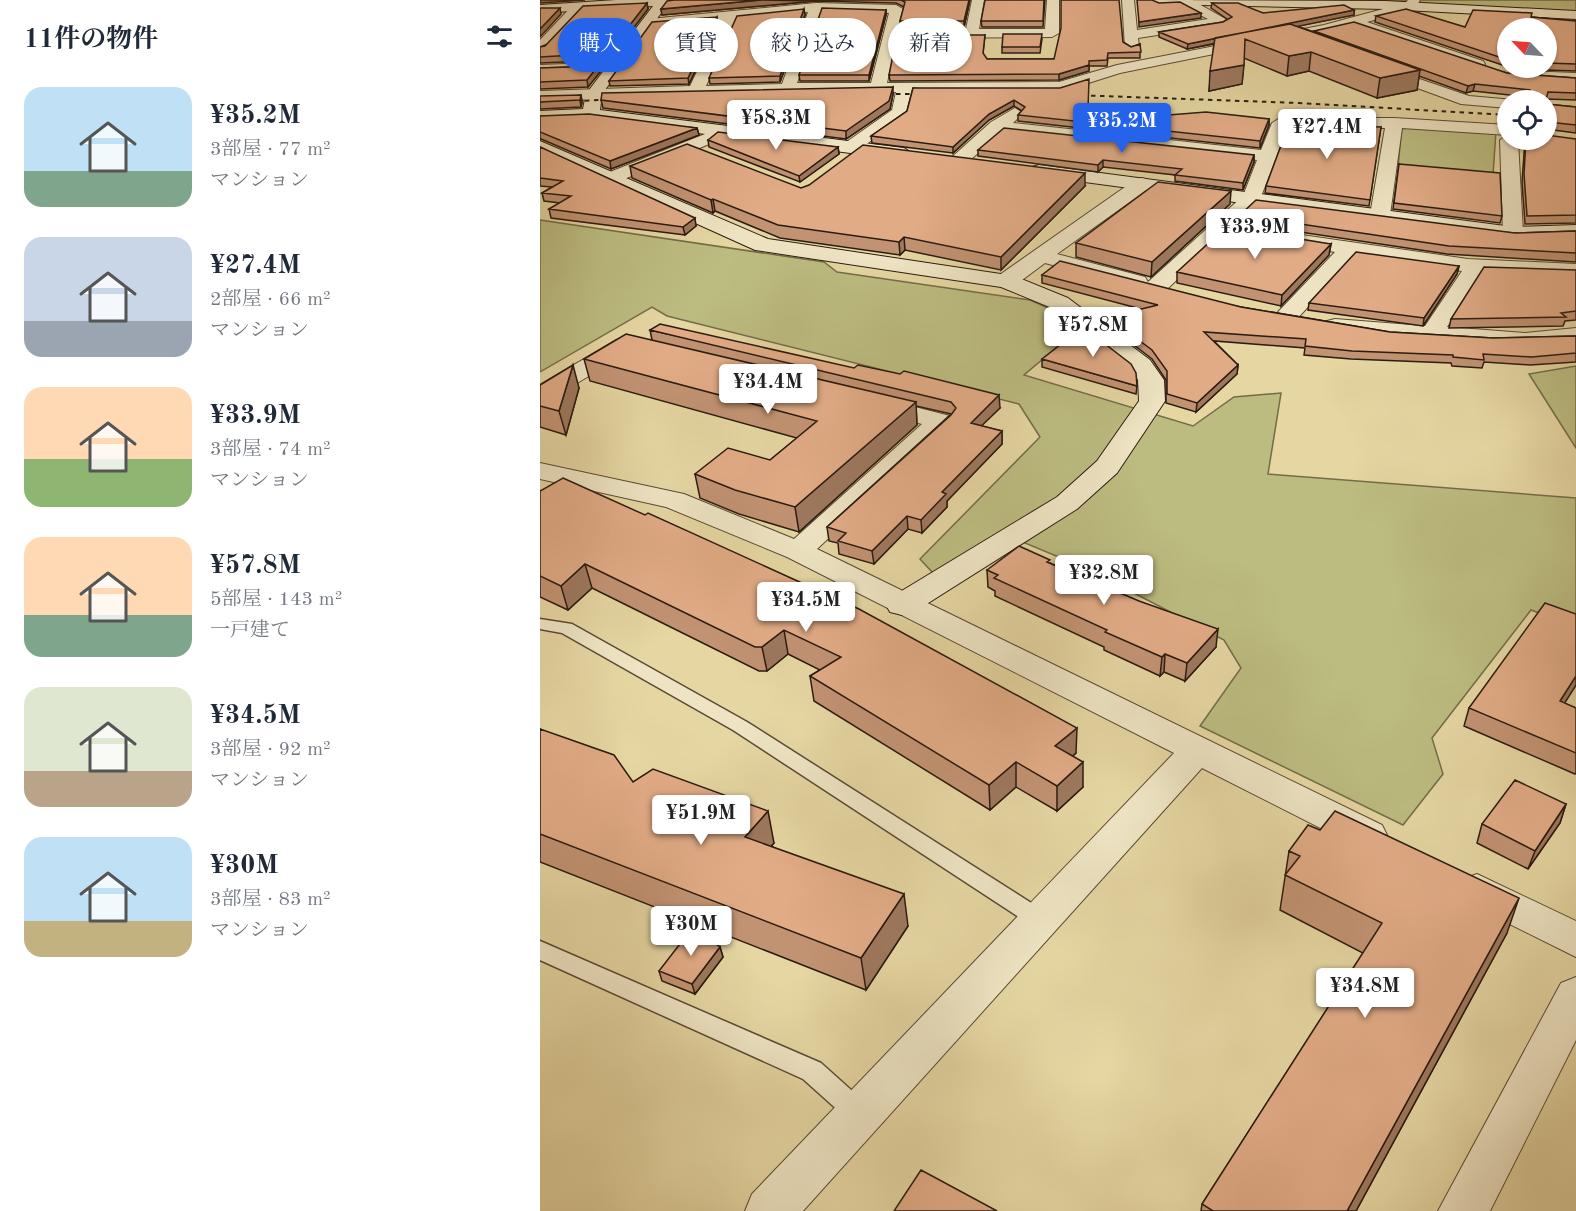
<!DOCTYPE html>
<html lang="ja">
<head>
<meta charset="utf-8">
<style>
	body { margin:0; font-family:"Old Standard TT","Noto Serif JP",serif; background:#f2f2f3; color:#1f2937; height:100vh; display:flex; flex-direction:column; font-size:22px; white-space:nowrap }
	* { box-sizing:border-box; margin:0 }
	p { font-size:20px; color:#747a83 }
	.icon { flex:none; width:33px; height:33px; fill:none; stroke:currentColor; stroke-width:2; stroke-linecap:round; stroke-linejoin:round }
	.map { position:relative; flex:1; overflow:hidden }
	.panel { display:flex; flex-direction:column; background:#fff; width:540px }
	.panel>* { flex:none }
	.top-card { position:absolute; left:18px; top:18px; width:570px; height:54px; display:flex; gap:12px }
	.needle { width:39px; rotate:295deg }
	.controls { position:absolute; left:957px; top:18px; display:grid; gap:12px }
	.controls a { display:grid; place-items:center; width:60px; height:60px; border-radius:50%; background:#fff; box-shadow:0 2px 4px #0004; font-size:30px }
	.price { position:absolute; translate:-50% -51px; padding:0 14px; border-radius:6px; background:#fff; color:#222; font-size:20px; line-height:39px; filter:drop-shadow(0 2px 3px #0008) }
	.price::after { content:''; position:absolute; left:50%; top:36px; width:18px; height:14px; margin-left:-9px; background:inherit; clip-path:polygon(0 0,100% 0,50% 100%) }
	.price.current { background:#2563eb; color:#fff }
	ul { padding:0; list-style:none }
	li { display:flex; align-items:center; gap:18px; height:150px; padding:0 24px }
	li span { display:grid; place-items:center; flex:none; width:168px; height:120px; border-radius:18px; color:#555 }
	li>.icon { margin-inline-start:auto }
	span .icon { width:72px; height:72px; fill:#fffc; stroke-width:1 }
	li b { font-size:26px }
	h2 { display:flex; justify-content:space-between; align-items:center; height:72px; padding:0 24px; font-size:26px }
	.pill { padding:0 21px; border-radius:27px; background:#fff; box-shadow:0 2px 4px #0004; font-size:21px; line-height:54px }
	.pill.current { background:#2563eb; color:#fff }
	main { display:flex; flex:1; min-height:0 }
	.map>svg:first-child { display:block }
	.green { fill:#bcbc80; stroke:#746c48; stroke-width:1.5 }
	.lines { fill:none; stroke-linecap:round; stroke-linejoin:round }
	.lane-casing { stroke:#5a4a34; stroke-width:3 }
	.street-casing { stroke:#5a4a34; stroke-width:2 }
	.secondary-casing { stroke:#2b1b10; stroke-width:2 }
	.lane { fill:#eee4c3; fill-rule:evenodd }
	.street { fill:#eee4c3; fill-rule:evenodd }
	.secondary { fill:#eee4c3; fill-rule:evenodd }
	.rail { stroke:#2b1b10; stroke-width:2; stroke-dasharray:4.5 4.5; stroke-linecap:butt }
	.wall { fill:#c29373; stroke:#2b1b10; stroke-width:1.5 }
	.shaded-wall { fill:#9e785e; stroke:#2b1b10; stroke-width:1.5 }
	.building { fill:#e1ab86; stroke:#2b1b10; stroke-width:1.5 }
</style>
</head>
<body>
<main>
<section class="panel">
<h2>11件の物件<svg class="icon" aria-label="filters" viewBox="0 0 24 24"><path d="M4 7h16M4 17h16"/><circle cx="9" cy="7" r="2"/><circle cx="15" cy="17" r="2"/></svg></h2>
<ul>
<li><span style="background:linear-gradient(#bfe0f5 70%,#7fa58c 0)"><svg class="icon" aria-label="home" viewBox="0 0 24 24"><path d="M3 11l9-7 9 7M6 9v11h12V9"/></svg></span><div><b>¥35.2M</b><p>3部屋 · 77 m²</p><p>マンション</p></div></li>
<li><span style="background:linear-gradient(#c9d6e8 70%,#9aa5b1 0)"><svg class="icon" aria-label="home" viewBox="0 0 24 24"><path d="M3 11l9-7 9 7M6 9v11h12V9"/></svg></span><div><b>¥27.4M</b><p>2部屋 · 66 m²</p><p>マンション</p></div></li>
<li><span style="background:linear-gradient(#ffd9b3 60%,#8fb573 0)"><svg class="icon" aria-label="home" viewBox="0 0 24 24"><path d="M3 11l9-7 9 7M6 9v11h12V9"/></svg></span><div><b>¥33.9M</b><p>3部屋 · 74 m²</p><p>マンション</p></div></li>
<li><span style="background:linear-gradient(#ffd9b3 65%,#7fa58c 0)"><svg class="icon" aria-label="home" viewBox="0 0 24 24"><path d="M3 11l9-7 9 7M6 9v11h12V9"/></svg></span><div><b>¥57.8M</b><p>5部屋 · 143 m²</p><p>一戸建て</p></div></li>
<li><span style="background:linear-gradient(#dfe7d0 70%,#b9a48a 0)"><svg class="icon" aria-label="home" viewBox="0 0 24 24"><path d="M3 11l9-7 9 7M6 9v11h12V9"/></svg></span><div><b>¥34.5M</b><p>3部屋 · 92 m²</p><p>マンション</p></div></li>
<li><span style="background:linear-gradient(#bfe0f5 70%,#c2b280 0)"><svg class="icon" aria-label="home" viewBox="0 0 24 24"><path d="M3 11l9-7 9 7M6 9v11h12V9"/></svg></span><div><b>¥30M</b><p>3部屋 · 83 m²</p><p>マンション</p></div></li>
</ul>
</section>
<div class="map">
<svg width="1036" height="1211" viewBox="0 0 1036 1211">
	<rect width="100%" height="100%" fill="#e5d6a2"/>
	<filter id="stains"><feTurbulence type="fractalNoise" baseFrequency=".00333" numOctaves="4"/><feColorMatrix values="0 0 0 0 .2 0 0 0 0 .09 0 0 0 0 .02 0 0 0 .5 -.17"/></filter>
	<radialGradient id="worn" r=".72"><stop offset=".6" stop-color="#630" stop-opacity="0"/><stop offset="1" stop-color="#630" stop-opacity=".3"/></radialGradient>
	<path class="green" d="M684,0H1036V13L858,4Z
		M862,126L956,131L953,175L858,167Z
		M0,220L284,262L297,272L490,300L515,311L535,332L484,375L653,426L694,397L741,393L728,474L1036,498V627L991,610L892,738L903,774L863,825L660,726L701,668L684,640L550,570L461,533L393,573L380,559L500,437L479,404L127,316L112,307L0,372Z
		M1036,366V448L989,374Z"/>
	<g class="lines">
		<g class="lane-casing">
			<path id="lane" d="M0,619L32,624L207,722L507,913L510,919L507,925L499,928L491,925L193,730L22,633L0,629Z
				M0,941L281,1063L329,1106L332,1114L329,1122L320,1125L311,1122L263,1079L0,960Z"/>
		</g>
		<g class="street-casing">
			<path id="street" d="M432,0H444L439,29H505L507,0H519V33L512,37L356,38L347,83L519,82L577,65L784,25L865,3L868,0H880L875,9L827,22L943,61L945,64L943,67H933L813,26L580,73L520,92H372L366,115L317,151H305L302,147L305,143L352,110L356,92L248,93L0,101V91L150,86L182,20L104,26V20L109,19L276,3L356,5L363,9L358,30L426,29ZM281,11L349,13L331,83H257ZM268,12L242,84L166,86L196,19Z
				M582,0H594L597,30L668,19L639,4L638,0H652L689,21L682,25L598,38L599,47L592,51L585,47Z
				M38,4L44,8L43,11L5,51L0,52V40L33,5Z
				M75,62L80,63L82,66L80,69L0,73V65Z
				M836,64L929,96L974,100H968V108L921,104L831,71L829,68Z
				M983,71L1036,73V83L978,79L975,76Z
				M475,108L483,113L473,123L721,150L732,123L740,118H854L968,125V135L862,128L850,215L840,221L830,215L845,128H747L719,202L624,292H608L605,287L608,282L703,196L717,160L463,132L424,165H412L409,161L412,157L451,122Z
				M185,126L193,131L191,135L77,182L71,183L62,178L65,174Z
				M968,135V140H978L983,233L980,237H966L963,233L960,140Z
				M602,178L609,180L611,184L609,188L517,254L605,277L608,282L605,287L597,288L505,263L474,286H458L455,281L458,276L595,180Z
				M748,233L928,259L1036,264V276L942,273L907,327L985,333L1036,328V342L985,347L787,331L784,326L787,321L795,319L885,326L922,271L815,256L754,322H738L735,317L738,312L795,252L741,243L738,239L741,235Z
				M84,338L92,340L96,345L92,350L9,400L0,402V385L76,340Z
				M336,397L410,416L414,421L277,549L842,825L847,835L842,845L828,850L814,845L662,768L263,1211H205L212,1194L634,753L247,557L126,507L0,479V463L144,494L254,539L382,424L327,410L323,405L327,400Z
				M937,874L1036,921V957L923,901L917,890L923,879Z
				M1036,977V1040L950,1211H898L1021,983Z"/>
		</g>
		<g class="secondary-casing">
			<path id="secondary" d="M76,0H145L143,3L127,5L62,94L60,110L364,148L373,154L364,160L51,119L0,121V111L43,109L46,94L113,6L0,13V5Z
				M607,0L845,1L1036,11V19L845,9L614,4Z
				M0,141L228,239L474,276L528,298L610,360L624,380L625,401L577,473L537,509L374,612L362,615L350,612L346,605L350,598L517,497L557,461L599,401L598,380L592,370L512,308L461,287L215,250L0,153Z
				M499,165L973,227L1036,225V237L973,239L492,175L490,171L492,167Z"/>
		</g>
		<use href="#lane" class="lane"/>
		<use href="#street" class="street"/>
		<use href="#secondary" class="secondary"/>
		<path class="rail" d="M338,94H389
			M533,95L759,103L968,115
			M0,103L77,99"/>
	</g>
	<path class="wall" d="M134,0H430L424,27L361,28L360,21L364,7L356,3L276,1L122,15L121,9Z
		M505,0L503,27H442L441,21Z
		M107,3L108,9L69,60L0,63V47Z
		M672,3L723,13L814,10V15L757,26L774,32V31L967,73L1036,78V100L1006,99V100H988V97L933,91L926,93L879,76L877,90L837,98L769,71L747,76L704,58L702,84L669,91L674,44L647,49L619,37V32L683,22L687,19L671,8Z
		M346,10V15L329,81H260L259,75Z
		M265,15L240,82L170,84L169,78Z
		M836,16L925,27L991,17L1036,21V71L973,69L970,68H1006V28H968V67L835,22Z
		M178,23L149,84L70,86L69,81Z
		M445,35L443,54L447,59H514L583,42L591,47L600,44V58H568L567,66H549V71L519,80L350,81L349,75Z
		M502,39L500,53H462V47Z
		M58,66L60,72L48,87L0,89V68Z
		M373,88L616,116L729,119V125L720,148L478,121V115L482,111L474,106L449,120L413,153L332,143L331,136L367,111Z
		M353,94L350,109L306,139L63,108L61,100Z
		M41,95L42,102L41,107L0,109V102Z
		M1006,104L1036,107V133L1006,129Z
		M0,116L157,128L159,135L71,169L1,139L0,140Z
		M841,127L829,206L725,193L726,186Z
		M1036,139V223L985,224L982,182L985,140Z
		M168,140L298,147L299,154L260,182L169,147Z
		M0,147L156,226L145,235L11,218L9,209L20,203L4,201L2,193L12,187L0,186Z
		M438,150L714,155V162L703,190L635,181V175L563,167L558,172L438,156Z
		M859,164L962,216L960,223L853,209Z
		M90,166L261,188L545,186L461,270L365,250L360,255L240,238L175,211L173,213L92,178Z
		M690,204L611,277L536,257V243Z
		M700,215L975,233L1036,231V262L907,254L700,223Z
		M791,244L789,255L741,306L637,283V272Z
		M919,266L917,274L883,326L768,310L769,303Z
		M1036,270V320L1025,321L1023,326L909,328L911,319Z
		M502,275L701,307L850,332L953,338L1036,336V362L990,365L944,362L942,368L912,366L911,363L811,359L764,355L765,348L674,341L698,365L697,374L656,412L626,403V380L612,359L568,325V317L601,309L502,283Z
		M110,330L460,408L441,426L462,431V444L407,501V507L382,533L368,529L334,564L299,554L298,543L289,541L287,527L411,414L376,406L377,425L259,532L199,514L160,498L155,474L230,460L257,438L50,381L44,359L112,340Z
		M502,359L597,386L596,394L502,367Z
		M0,385L39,388L26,435L0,427Z
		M0,491L536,753L533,756L543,787L517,811L476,787L450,810L274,701L270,676L280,670L248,654L227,671H219L52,588L28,610L0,597Z
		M510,563L676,647L645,681L624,672L620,676L564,650V647L455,596V591L448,587L447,570Z
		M1036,614V685L1024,703L1036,708V773L1035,774L924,726L929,708Z
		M0,729L93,782L234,843L231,846L368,926L326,990L0,862Z
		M1026,804L1020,823L988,869L937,843L942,824Z
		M749,851L967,933L816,1211H661L662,1204L823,953L740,910Z
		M180,947L183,957L155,994L122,981L119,971Z"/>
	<path class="shaded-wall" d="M0,0H45L0,3Z
		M221,0L276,1L122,15L121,9Z
		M429,0H430L424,27V21Z
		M107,3L108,9L69,60L68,53Z
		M20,8L21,14L0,37V29Z
		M264,9L265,15L240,82V76Z
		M346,10V15L329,81V75Z
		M814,10V15L647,49L648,44Z
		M661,13V18L599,27V22Z
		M177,17L178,23L149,84L148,78Z
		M771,52L769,71L747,76L749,56Z
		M549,65V71L519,80V74Z
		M704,65L702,84L669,91L670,71Z
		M58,66L60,72L48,87L47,80Z
		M880,70L877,90L837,98L840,78Z
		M935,84L933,91L926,93L928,86Z
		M353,87V94L350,109L306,139V131Z
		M41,95L42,102L41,107L40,100Z
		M474,100V106L449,120L413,153V147L449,114Z
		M729,119V125L720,148V141Z
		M157,128L159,135L71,169L70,161Z
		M298,147L299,154L260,182L259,176Z
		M714,155V162L703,190V183Z
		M563,160V167L558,172V165Z
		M545,173V186L461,270V257Z
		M691,191L690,204L611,277L612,262Z
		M173,199L175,211L173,213L171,200Z
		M155,218L156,226L145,235L143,227Z
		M364,237L365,250L360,255L359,242Z
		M791,244L789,255L741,306L742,295Z
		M919,266L917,274L883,326L884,318Z
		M33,365L39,388L26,435L19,411Z
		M698,365L697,374L656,412L657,403Z
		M459,395L460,408L431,436V423Z
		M376,402L377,425L259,532L255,507Z
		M462,431V444L407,501V507L382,533L381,520L402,492Z
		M367,516L368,529L334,564L332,551Z
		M45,564L52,588L28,610L21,586Z
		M678,629L676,647L645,681L647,663Z
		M244,630L248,654L227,671L222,647Z
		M625,654L624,672L620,676L622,657Z
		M1036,676V685L1014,720L1020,701Z
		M537,728L536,753L515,771V746Z
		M476,762V787L450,810L449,785Z
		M543,762V787L517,811V786Z
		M1026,804L1020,823L988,869L995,851Z
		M228,811L234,843L212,869L205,837Z
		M364,894L368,926L326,990L321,958Z
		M979,898L967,933L816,1211H807Z
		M180,947L183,957L155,994L152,984Z"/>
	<path class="building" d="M134,0H221L121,9L127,1Z
		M361,0H429L424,21H360L365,2Z
		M445,0H504L503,21H441Z
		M521,0H579L583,42L591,47L600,44L601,52L568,53L567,60L549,61V65L519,74L349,75L357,35H445L443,53L447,59H514L521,28Z
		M597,0H612L619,3L640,2L661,13L599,22Z
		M107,3L68,53L0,57V47L5,46L43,6Z
		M672,3H698L723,13L804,5L814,10L648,44L619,32L683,22L692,17Z
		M0,8H20L0,29Z
		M282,8L346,10L329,75H259Z
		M264,9L240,76L169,78L197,16Z
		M866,9L925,27L933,10L992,13L991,17L1036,21V64L1006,63V28H968V60L836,16Z
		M177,17L148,78L69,81L112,22Z
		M814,22L967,73L1036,78V93L1008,92L1006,100H989L990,90L935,84L928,86L774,31Z
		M750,24L880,70L840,78L771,52L749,56L705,39L704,65L670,71L675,38Z
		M463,34H502L500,47H462Z
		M58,66L47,80L0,82V68Z
		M549,79L548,109L616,116L666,112L729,119L720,141L478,115L485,107L474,100L449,114L413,147L331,136L367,111L373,88H520Z
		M353,87L349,101L306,131L61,100L62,93Z
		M41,95L40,100L0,102V96Z
		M1006,104L1036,107V125L1008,122L1006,127Z
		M49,114L157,128L70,161L0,132V116Z
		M749,124L841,127L830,200L726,186Z
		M464,128L714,155L703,183L635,175L642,169L563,160L558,165L438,150Z
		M178,132L298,147L259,176L168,140Z
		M1006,135L1036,139V215L987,216L984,174L986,140H1006Z
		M147,144L261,188L269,185L323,145L545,173L461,257L364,237L359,242L238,225L173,199L171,200L90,166Z
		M0,147L155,218L143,227L9,209L31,196L2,193L23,181L0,178Z
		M859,164L960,173L962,216L854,203Z
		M618,182L691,191L612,262L536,243Z
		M716,200L975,233L1036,231V253L909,246L700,215Z
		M686,227L791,244L742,295L637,272Z
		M816,252L919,266L884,318L769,303Z
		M520,261L701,307L850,332L953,338L1036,336V353L992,357L943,354L944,360L913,357V355L812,351L765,346L766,339L664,332L698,365L657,403L627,394V371L612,350L568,317L618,305L502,275Z
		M944,267L1036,270V311L1021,313L1026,317L911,319Z
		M120,324L314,368L318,365L360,374L364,371L459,395L431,423L462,431L402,492L406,494L381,520L367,516L332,551L298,541L306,533L287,527L411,415L416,408L411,402L110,330Z
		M543,327L591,364L596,373L597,386L502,359Z
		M86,334L376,402L255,507L195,490L155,474L188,448L230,460L277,421L44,359Z
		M33,365L19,411L0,406V385Z
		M23,478L105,515L108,513L319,609L537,728L515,746L543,762L517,786L476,762L449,785L270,676L301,657L244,630L222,647H215L45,564L21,586L0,576V491Z
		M479,546L510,560L507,562L599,601L678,629L647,663L625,654L622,657L565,632L567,630L454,578L458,575L447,570Z
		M1005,603L1036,614V676L1020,701L1036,708V753L929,708Z
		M0,729L74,755L93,782L113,769L228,811L205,837L364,894L321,958L0,834Z
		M975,780L1026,804L995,851L942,824Z
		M795,811L979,898L807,1211H673L662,1204L842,923L745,875L760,856L749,851L768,825L780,830Z
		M153,927L180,947L152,984L119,971Z
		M381,1170L457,1211H354Z"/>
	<rect width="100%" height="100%" filter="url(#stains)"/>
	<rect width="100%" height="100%" fill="url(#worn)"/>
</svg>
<div class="controls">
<a><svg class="needle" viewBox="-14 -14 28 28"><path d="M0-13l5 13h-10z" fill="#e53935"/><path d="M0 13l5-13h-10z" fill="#747a83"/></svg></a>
<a><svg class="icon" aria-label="locate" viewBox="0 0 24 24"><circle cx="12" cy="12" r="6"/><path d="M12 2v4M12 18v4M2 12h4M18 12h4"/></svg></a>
</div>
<b class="price" style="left:236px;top:151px">¥58.3M</b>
<b class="price current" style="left:582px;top:154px">¥35.2M</b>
<b class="price" style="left:787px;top:160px">¥27.4M</b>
<b class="price" style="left:715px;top:260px">¥33.9M</b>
<b class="price" style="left:553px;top:358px">¥57.8M</b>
<b class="price" style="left:228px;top:415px">¥34.4M</b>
<b class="price" style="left:564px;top:606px">¥32.8M</b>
<b class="price" style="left:266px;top:633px">¥34.5M</b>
<b class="price" style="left:161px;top:846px">¥51.9M</b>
<b class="price" style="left:151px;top:957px">¥30M</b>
<b class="price" style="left:825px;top:1019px">¥34.8M</b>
<div class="top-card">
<a class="pill current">購入</a>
<a class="pill">賃貸</a>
<a class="pill">絞り込み</a>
<a class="pill">新着</a>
</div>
</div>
</main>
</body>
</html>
